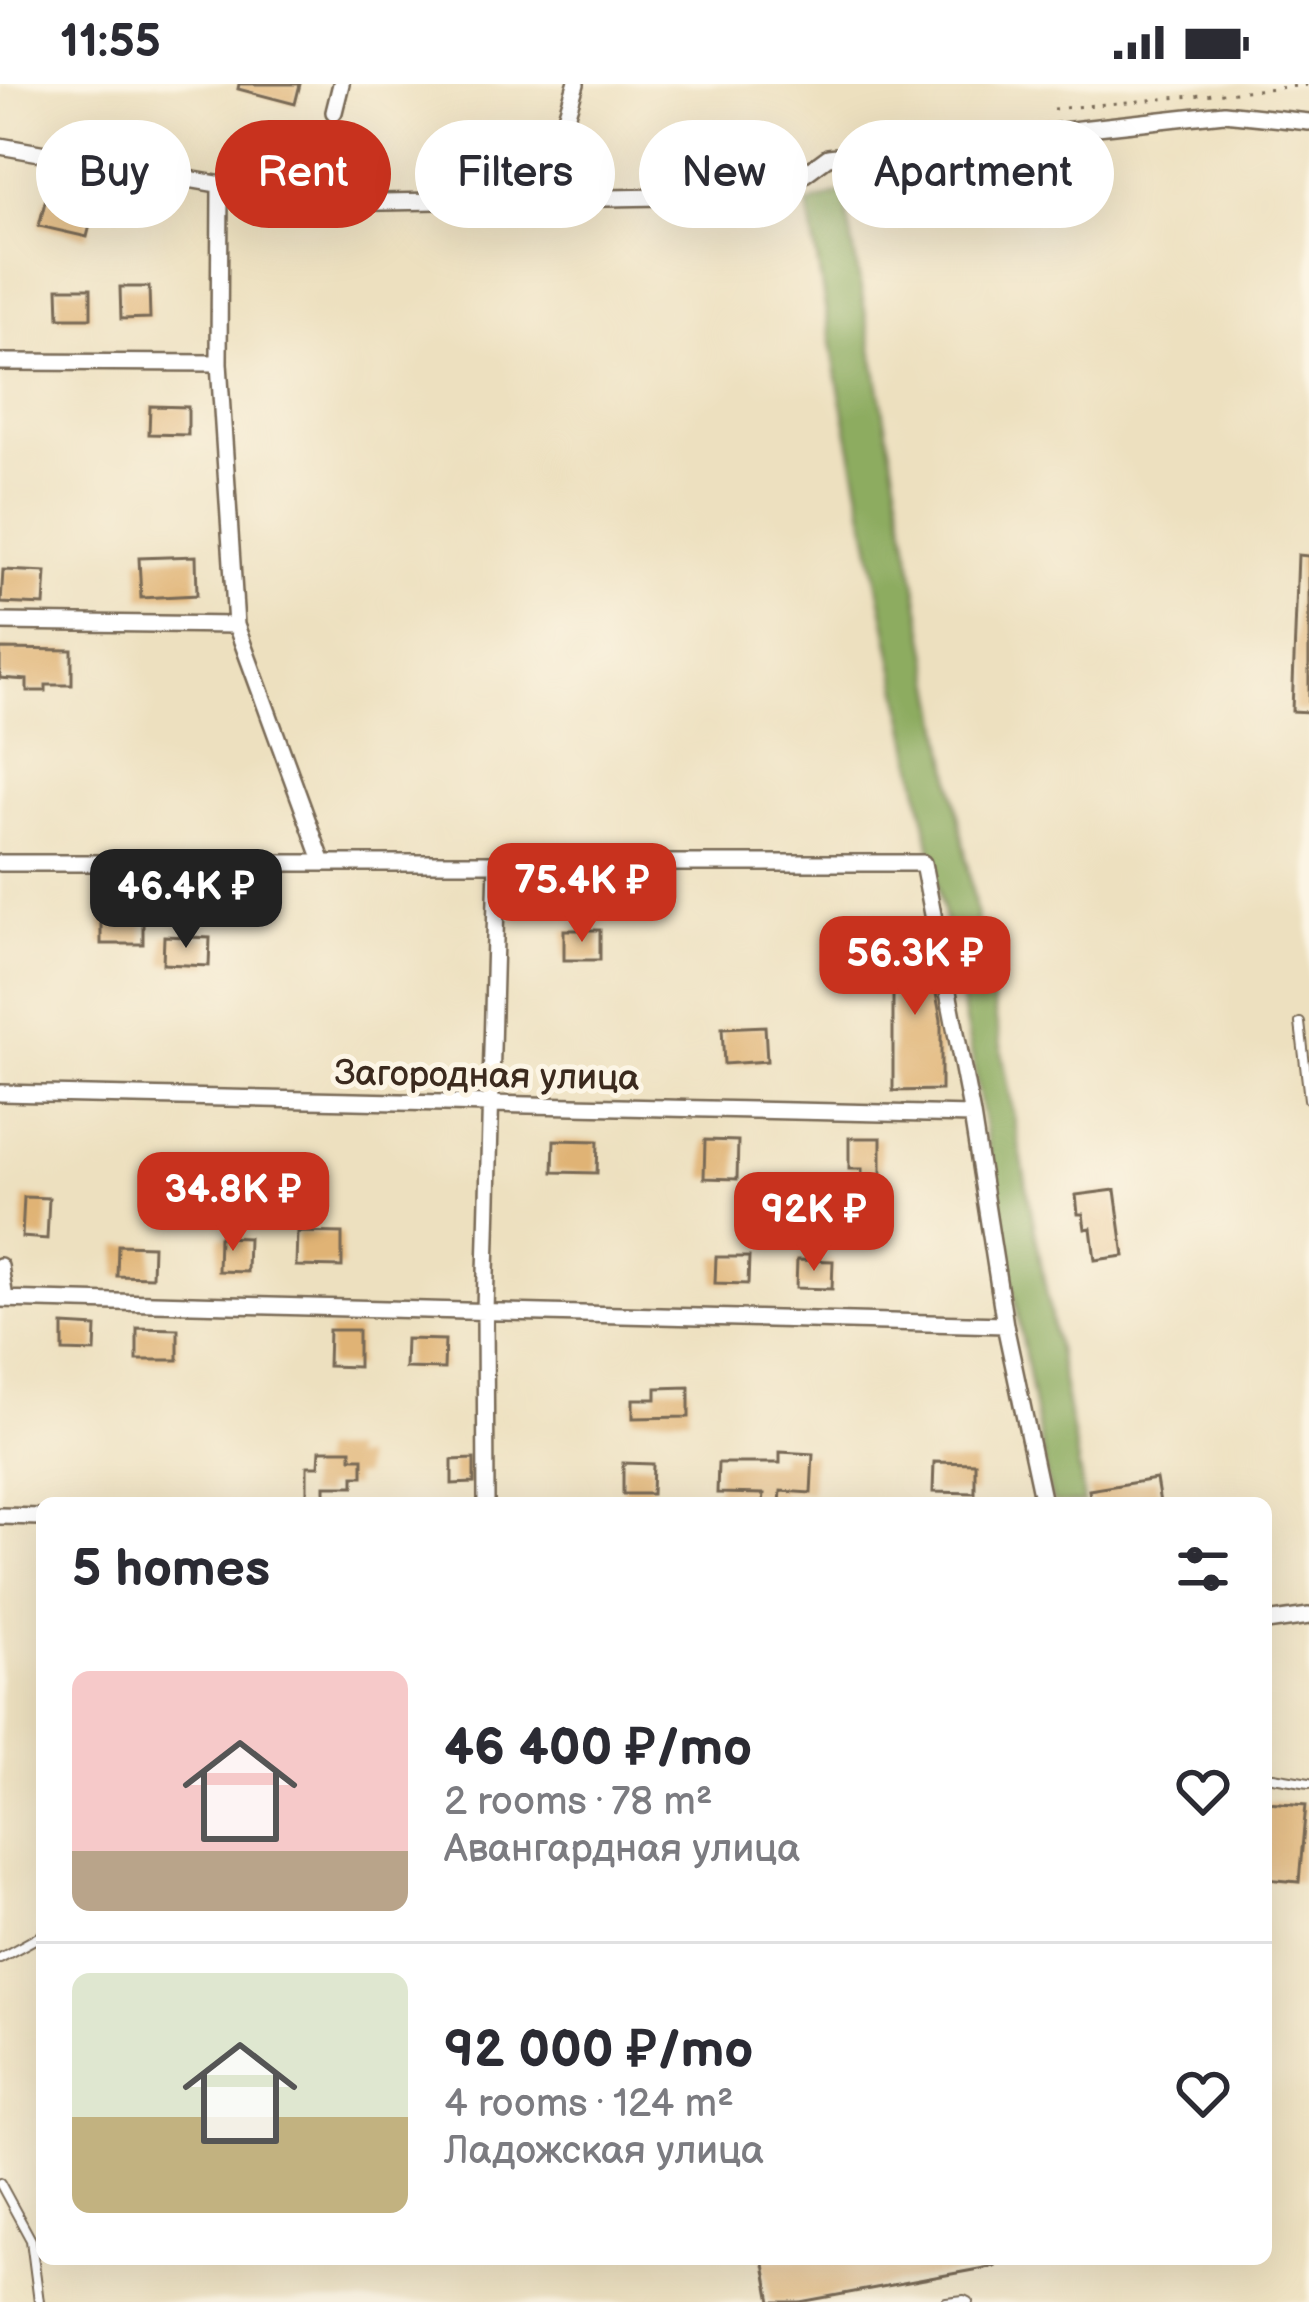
<!DOCTYPE html>
<html lang="en">
<head>
<meta charset="utf-8">
<style>
	body { margin:0; font-family:"Balsamiq Sans",sans-serif; background:#f2f2f3; color:#2b2b33; height:100vh; display:flex; flex-direction:column; font-size:45px; white-space:nowrap }
	* { box-sizing:border-box; margin:0 }
	p { font-size:39px; color:#7c7c81 }
	.icon { flex:none; width:66px; height:66px; fill:none; stroke:currentColor; stroke-width:2; stroke-linecap:round; stroke-linejoin:round }
	.map { position:relative; flex:1; overflow:hidden }
	.sheet { position:absolute; left:36px; top:1413px; width:1236px; height:768px; display:flex; flex-direction:column; background:#fff; border-radius:18px; box-shadow:0 12px 48px #0002 }
	.sheet>* { flex:none }
	.top-card { position:absolute; left:36px; top:36px; width:1239px; height:108px; display:flex; gap:24px }
	.price { position:absolute; translate:-50% -102px; padding:0 27px; border-radius:24px; background:#c8321e; color:#fff; font-size:39px; line-height:78px; filter:drop-shadow(0 3px 6px #0008) }
	.price::after { content:''; position:absolute; left:50%; top:72px; width:36px; height:27px; margin-left:-18px; background:inherit; clip-path:polygon(0 0,100% 0,50% 100%) }
	.price.active { background:#222; color:#fff }
	ul { padding:0; list-style:none }
	li { display:flex; align-items:center; gap:36px; height:300px; padding:0 36px }
	li+li { border-top:3px solid #e1e1e2 }
	li span { display:grid; place-items:center; flex:none; width:336px; height:240px; border-radius:18px; color:#555 }
	li>.icon { margin-inline-start:auto }
	span .icon { width:144px; height:144px; fill:#fffc; stroke-width:1 }
	li b { font-size:51px }
	h2 { display:flex; justify-content:space-between; align-items:center; height:144px; padding:0 36px; font-size:51px }
	.tag { padding:0 42px; border-radius:54px; background:#fff; box-shadow:0 12px 48px #0002; font-size:42px; line-height:108px }
	.tag.active { background:#c8321e; color:#fff }
	.status { display:flex; justify-content:space-between; align-items:center; height:84px; padding:0 60px; background:#fff; direction:ltr }
	.status svg { height:33px; fill:currentColor }
	.map>svg:first-child { display:block }
	.forest { fill:#8dac60; stroke:#646b3f; stroke-width:3 }
	.building { fill:#e0b375 }
	.lines { fill:none; stroke-linecap:round; stroke-linejoin:round }
	.service-casing { stroke:#796a56; stroke-width:12 }
	.minor-casing { stroke:#796a56; stroke-width:20 }
	.path { stroke:#796a56; stroke-width:3; stroke-dasharray:3 9; stroke-linecap:butt }
	.service { stroke:#fff; stroke-width:8 }
	.minor { stroke:#fff; stroke-width:15 }
	.labels { text-anchor:middle; stroke-width:10; stroke-linejoin:round; paint-order:stroke }
	.street-label { font-size:36px; fill:#3b2a1e; stroke:#fcf5e5 }
</style>
</head>
<body>
<div class="status"><b>11:55</b><svg viewBox="0 0 49 12"><path d="M0 12V9h3v3zM5 12V6h3v6zM10 12V3h3v9zM15 12V0h3v12zM26 1h20v11H26zM47 4h2v5h-2z"/></svg></div>
<div class="map">
<svg width="1309" height="2218" viewBox="0 0 1309 2218">
	<rect width="100%" height="100%" fill="#fcf5e5"/>
	<filter id="ink" filterUnits="userSpaceOnUse"><feTurbulence type="fractalNoise" baseFrequency=".00833" numOctaves="2"/><feDisplacementMap in="SourceGraphic" scale="24" xChannelSelector="R" yChannelSelector="G"/><feConvolveMatrix kernelMatrix="1 2 1 2 8 2 1 2 1" color-interpolation-filters="sRGB"/></filter>
	<filter id="wash" filterUnits="userSpaceOnUse"><feTurbulence type="fractalNoise" baseFrequency=".004" numOctaves="4" result="noise"/><feDisplacementMap in="SourceGraphic" scale="48" xChannelSelector="R" yChannelSelector="G"/><feGaussianBlur stdDeviation="2.7" result="paint"/><feColorMatrix in="noise" values="0 0 0 0 0 0 0 0 0 0 0 0 0 0 0 0 0 1.4 0 .05"/><feComposite in="paint" operator="in"/></filter>
	<g filter="url(#wash)">
		<rect width="100%" height="100%" fill="#ede0bf"/>
		<path class="forest" d="M843,108L1081,1396L1084,1419H1053L1049,1406L974,982L838,299L808,120Z"/>
		<g id="blocks">
			<path class="building" d="M239,0H300L295,20L238,5Z
				M46,114L94,125L87,153L39,142Z
				M120,203H149L150,234L121,235Z
				M58,204H91V234H59Z
				M150,322L188,323V351L149,350Z
				M1298,471L1309,472V628L1292,627Z
				M196,472L197,511L141,514L139,474Z
				M3,486L46,488L44,521L1,519Z
				M0,565L72,566V601H46V607H27V596L0,594Z
				M101,835H143V860H101Z
				M564,846H600V876H564Z
				M893,851H925L941,936V1006L893,1007Z
				M164,852L210,854L209,882L163,880Z
				M765,942L767,977L724,980L722,944Z
				M849,1054H881V1092H862V1085H849Z
				M554,1056L598,1057L597,1089L553,1088Z
				M705,1056L738,1057L737,1095L704,1094Z
				M1115,1106L1124,1172L1095,1176L1091,1144L1085,1145L1083,1130H1078L1076,1111Z
				M24,1113L49,1114L47,1155L22,1153Z
				M297,1148L342,1149V1183L296,1182Z
				M219,1153L248,1154L247,1188L218,1187Z
				M118,1161L153,1162L152,1193L117,1192Z
				M716,1173H749L748,1200L715,1199Z
				M797,1176L833,1177L832,1205L796,1204Z
				M63,1241L96,1243L95,1268L63,1267Z
				M137,1244L178,1245V1276H137Z
				M329,1246H358V1283L328,1282Z
				M406,1255L445,1256L444,1285L405,1284Z
				M689,1303V1333L633,1334V1315H656V1304Z
				M320,1366H351V1374H363V1392H354V1402H325V1412H307V1382H319Z
				M780,1368L813,1370L811,1409L781,1407L780,1419H763L764,1410L717,1409L718,1379H780Z
				M474,1375V1399L452,1400V1376Z
				M934,1378L975,1379V1409L933,1408Z
				M623,1379L653,1380L652,1410H623Z
				M1156,1395L1160,1419H1091L1089,1406Z
				M1266,1718L1306,1721L1299,1798L1266,1795Z
				M763,2175H994L995,2182L800,2218H771Z"/>
		</g>
	</g>
	<g filter="url(#ink)">
		<use href="#blocks" fill-opacity="0" stroke="#796a56" stroke-width="3"/>
		<g class="lines">
			<g class="service-casing">
				<path id="service" d="M1300,939L1309,1015
					M1273,1693L1309,1699
					M0,1874L42,1851
					M0,2099L31,2156L39,2218
					M946,2218L964,2216L968,2218"/>
			</g>
			<g class="minor-casing">
				<path id="minor" d="M334,28L341,0
					M562,46L576,0
					M0,62L326,119L776,111L828,73L1224,29L1309,38
					M220,100L219,279L236,541L323,779
					M0,278L219,279
					M0,538L236,541
					M0,779H923L972,1031L1005,1241L1043,1419
					M0,1009L972,1031
					M0,1182L5,1215
					M0,1215L1005,1241
					M486,1419L485,1227L497,779
					M0,1432L42,1433
					M1266,1538L1309,1532"/>
			</g>
			<path class="path" d="M1053,25L1309,1"/>
			<use href="#service" class="service"/>
			<use href="#minor" class="minor"/>
		</g>
	</g>
	<g class="labels">
		<g class="street-label">
			<text transform="translate(487 990) rotate(1)" y="13">Загородная улица</text>
		</g>
	</g>
</svg>
<b class="price" style="left:582px;top:861px">75.4K ₽</b>
<b class="price active" style="left:186px;top:867px">46.4K ₽</b>
<b class="price" style="left:915px;top:934px">56.3K ₽</b>
<b class="price" style="left:233px;top:1170px">34.8K ₽</b>
<b class="price" style="left:814px;top:1190px">92K ₽</b>
<div class="top-card">
<a class="tag">Buy</a>
<a class="tag active">Rent</a>
<a class="tag">Filters</a>
<a class="tag">New</a>
<a class="tag">Apartment</a>
</div>
<section class="sheet">
<h2>5 homes<svg class="icon" aria-label="filters" viewBox="0 0 24 24"><path d="M4 7h16M4 17h16"/><circle cx="9" cy="7" r="2"/><circle cx="15" cy="17" r="2"/></svg></h2>
<ul>
<li><span style="background:linear-gradient(#f6c9c9 75%,#b9a48a 0)"><svg class="icon" aria-label="home" viewBox="0 0 24 24"><path d="M3 11l9-7 9 7M6 9v11h12V9"/></svg></span><div><b>46 400 ₽/mo</b><p>2 rooms · 78 m²</p><p>Авангардная улица</p></div><svg class="icon" aria-label="heart" viewBox="0 0 24 24"><path d="M12 20l-8-8c-3-5 5-10 8-4 3-6 11-1 8 4z"/></svg></li>
<li><span style="background:linear-gradient(#dfe7d0 60%,#c2b280 0)"><svg class="icon" aria-label="home" viewBox="0 0 24 24"><path d="M3 11l9-7 9 7M6 9v11h12V9"/></svg></span><div><b>92 000 ₽/mo</b><p>4 rooms · 124 m²</p><p>Ладожская улица</p></div><svg class="icon" aria-label="heart" viewBox="0 0 24 24"><path d="M12 20l-8-8c-3-5 5-10 8-4 3-6 11-1 8 4z"/></svg></li>
</ul>
</section>
</div>
</body>
</html>
